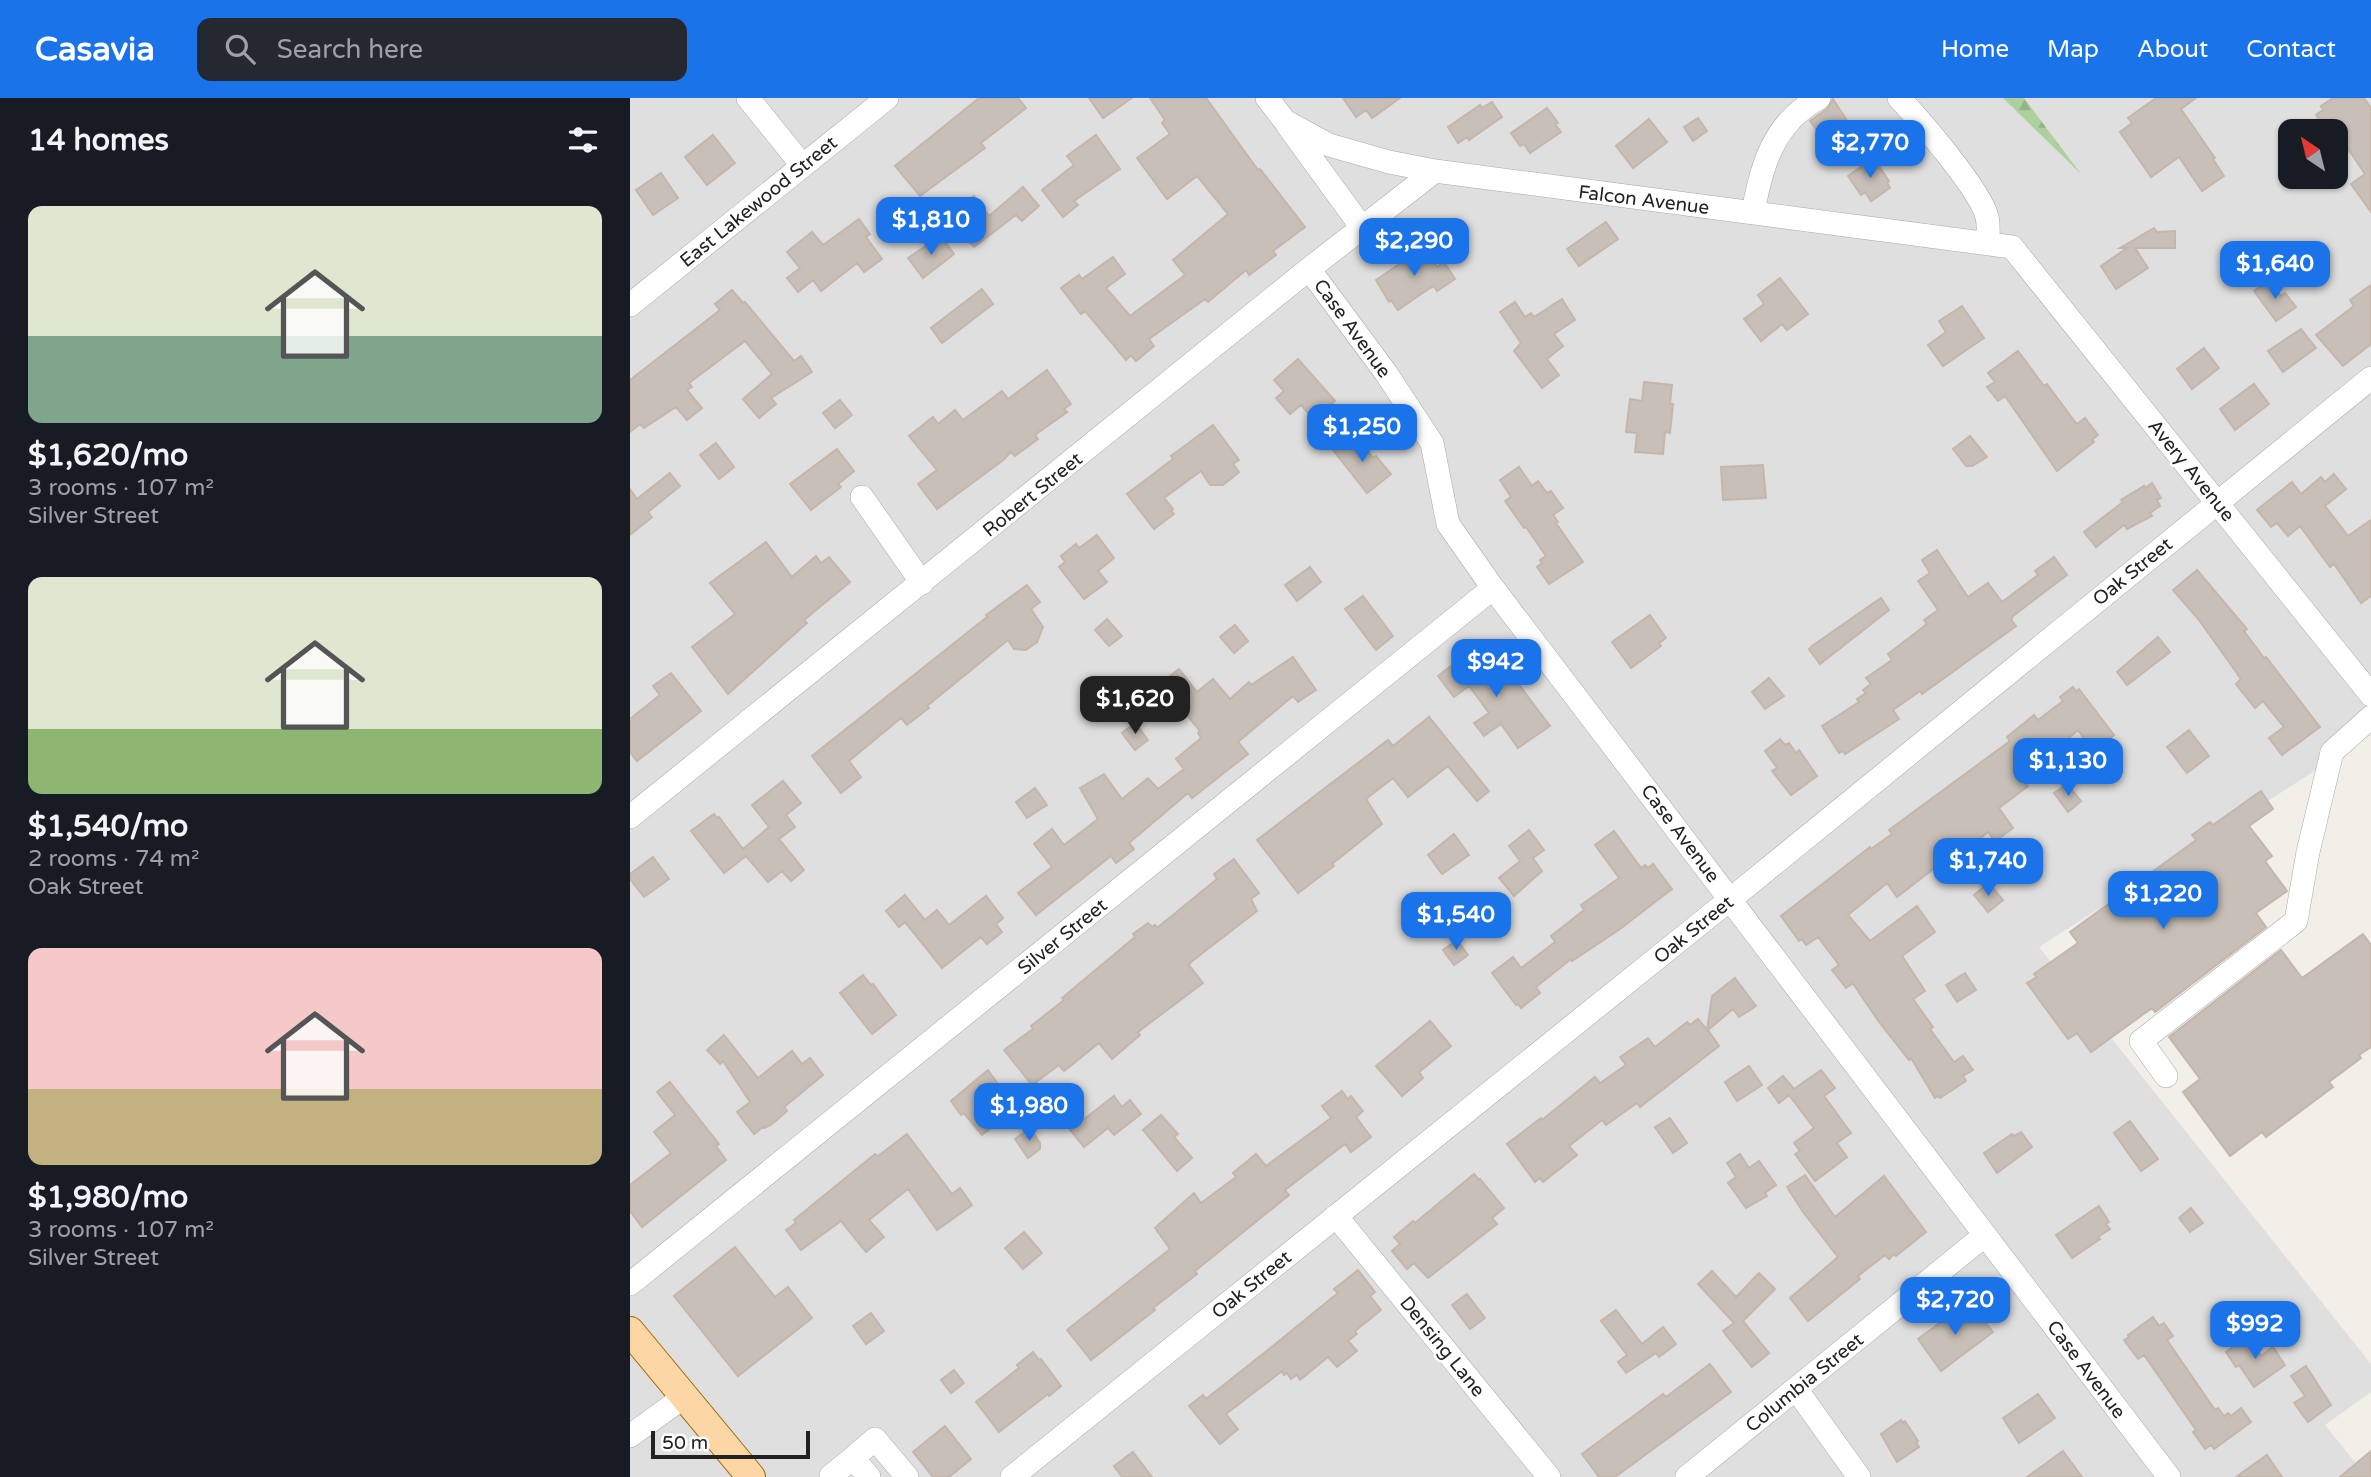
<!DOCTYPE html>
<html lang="en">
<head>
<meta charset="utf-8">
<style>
	body { margin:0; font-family:"Varela Round",sans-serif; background:#242831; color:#f1f3f6; height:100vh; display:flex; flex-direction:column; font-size:26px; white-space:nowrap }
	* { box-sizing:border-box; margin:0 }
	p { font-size:23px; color:#9ea1a6 }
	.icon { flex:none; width:38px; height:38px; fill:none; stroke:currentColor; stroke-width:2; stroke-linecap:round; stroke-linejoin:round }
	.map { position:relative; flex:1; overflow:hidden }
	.sheet { display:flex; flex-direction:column; background:#171b24; width:630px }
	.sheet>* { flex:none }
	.needle { width:46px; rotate:325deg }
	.tools { position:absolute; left:1648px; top:21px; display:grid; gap:14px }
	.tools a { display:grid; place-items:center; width:70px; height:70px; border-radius:14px; background:#171b24; box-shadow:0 2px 5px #0004; font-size:35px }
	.scale { position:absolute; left:21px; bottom:18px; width:159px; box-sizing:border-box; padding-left:7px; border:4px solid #222; border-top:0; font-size:19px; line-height:24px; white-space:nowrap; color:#222; -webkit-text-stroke:5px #fff; paint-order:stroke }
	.price { position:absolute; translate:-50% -60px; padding:0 16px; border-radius:14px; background:#1a73e8; color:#fff; font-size:23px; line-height:46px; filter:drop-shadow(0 2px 4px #0008) }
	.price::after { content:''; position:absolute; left:50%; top:42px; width:21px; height:16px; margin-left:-10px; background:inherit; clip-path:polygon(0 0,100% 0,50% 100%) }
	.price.current { background:#222; color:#fff }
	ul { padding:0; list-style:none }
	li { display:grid; align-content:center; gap:14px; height:371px; padding:0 28px }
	li span { display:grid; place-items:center; height:217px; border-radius:14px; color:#555 }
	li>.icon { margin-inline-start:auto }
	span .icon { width:126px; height:126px; fill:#fffc; stroke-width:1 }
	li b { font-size:30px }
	h2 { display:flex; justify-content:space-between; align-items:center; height:84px; padding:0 28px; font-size:30px }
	header { display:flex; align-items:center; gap:42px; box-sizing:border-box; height:98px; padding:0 35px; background:#1a73e8; color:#fff }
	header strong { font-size:33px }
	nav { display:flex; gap:38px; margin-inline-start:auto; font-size:24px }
	.search { width:490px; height:63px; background:#242831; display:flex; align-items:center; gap:18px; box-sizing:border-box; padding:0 24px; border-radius:14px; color:#9ea1a6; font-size:26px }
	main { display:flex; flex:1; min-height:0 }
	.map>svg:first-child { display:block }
	.residential { fill:#e0dfdf; fill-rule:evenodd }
	.forest { fill:url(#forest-firs) }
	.building { fill:#c7bfb8; stroke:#c4b6ab; stroke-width:2 }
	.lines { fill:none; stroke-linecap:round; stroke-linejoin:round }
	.minor-casing { stroke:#a9a9a9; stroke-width:24 }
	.major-casing { stroke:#a06b00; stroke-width:30 }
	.minor { stroke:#fff; stroke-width:23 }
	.major { stroke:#fcd6a4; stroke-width:28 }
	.labels { text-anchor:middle; stroke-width:5; stroke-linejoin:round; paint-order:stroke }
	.street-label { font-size:19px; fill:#222; stroke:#fff }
</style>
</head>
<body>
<header>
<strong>Casavia</strong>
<div class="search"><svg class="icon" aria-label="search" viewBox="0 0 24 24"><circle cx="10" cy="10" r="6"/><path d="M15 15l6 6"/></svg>Search here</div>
<nav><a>Home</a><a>Map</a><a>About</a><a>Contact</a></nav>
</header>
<main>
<section class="sheet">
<h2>14 homes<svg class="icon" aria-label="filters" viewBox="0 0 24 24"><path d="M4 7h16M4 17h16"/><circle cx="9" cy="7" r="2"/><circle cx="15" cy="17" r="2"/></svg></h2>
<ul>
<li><span style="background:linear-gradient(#dfe7d0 60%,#7fa58c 0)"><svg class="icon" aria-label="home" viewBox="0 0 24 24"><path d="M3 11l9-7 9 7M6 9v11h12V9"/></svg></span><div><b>$1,620/mo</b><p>3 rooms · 107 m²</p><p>Silver Street</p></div></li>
<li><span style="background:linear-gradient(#dfe7d0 70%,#8fb573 0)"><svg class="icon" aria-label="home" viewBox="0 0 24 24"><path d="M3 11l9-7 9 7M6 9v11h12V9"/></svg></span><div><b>$1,540/mo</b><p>2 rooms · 74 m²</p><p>Oak Street</p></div></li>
<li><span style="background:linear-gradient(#f6c9c9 65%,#c2b280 0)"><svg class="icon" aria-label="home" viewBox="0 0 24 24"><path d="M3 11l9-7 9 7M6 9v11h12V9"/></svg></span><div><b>$1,980/mo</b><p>3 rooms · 107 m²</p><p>Silver Street</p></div></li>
</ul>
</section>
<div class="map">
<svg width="1741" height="1379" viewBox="0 0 1741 1379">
	<defs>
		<pattern id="forest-firs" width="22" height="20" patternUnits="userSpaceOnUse" patternTransform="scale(1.75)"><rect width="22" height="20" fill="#add19e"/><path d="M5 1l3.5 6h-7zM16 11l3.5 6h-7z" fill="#95b388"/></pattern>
	</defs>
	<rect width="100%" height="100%" fill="#f2efe9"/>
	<path class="residential" d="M0,0H1741V637L1409,849L1741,1266V1294L1695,1327L1737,1379H0ZM1661,33H1706V79H1661Z"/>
	<path class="forest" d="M1373,0H1394L1451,76L1375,2Z"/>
	<path class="building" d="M349,0H388L396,10L351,45L355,50L290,98L265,68Z
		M459,0H502L473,20Z
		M520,0H576L628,72L630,71L675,129L643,153L646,157L619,177L616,172L578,204L575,201L519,241L524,248L506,263L501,257L496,262L455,213L451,216L431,190L449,177L452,181L483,159L495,176L476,190L500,218L555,177L543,162L598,116L567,78L537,101L507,60L540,36L532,25L535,22Z
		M713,0H770L742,20L736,12L726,19Z
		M1526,0H1566L1551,11L1585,60L1583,61L1594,78L1572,93L1549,59L1521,79L1490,34L1502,25L1498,20Z
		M1703,0H1734L1741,10V114L1721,86L1735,76L1706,33H1697L1686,17L1693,12L1691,8Z
		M1203,1L1216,21L1191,38L1180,23L1197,11Z
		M862,4L872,19L839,42L837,39L828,45L818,29L850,7L852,10Z
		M917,10L928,25L925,26L931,34L900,55L894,46L890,48L881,35Z
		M1068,20L1077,33L1063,43L1054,29Z
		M1019,21L1037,44L1003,70L986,48Z
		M83,37L105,65L77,87L55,59Z
		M466,37L490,71L444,103L448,107L433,119L412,92L444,67L437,58Z
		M1242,61L1245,62L1259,83L1257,84L1260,90L1241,103L1235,94L1231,97L1218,78Z
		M31,75L48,100L23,117L6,92Z
		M393,89L409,108L392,123L386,117L344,149L335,139L345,130L329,109L344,98L359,118Z
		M229,121L240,136L236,139L252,161L234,174L227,165L191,193L183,182L168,194L157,180L170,170L157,154L182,134L193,147Z
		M976,124L988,141L949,168L937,151Z
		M1524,130L1527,134L1545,133V150H1505L1518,170L1486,191L1471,168L1497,150H1490Z
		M311,138L324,156L293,180L278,160Z
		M790,148L794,154L797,152L807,169L814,164L825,181L807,193L804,188L800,190L768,212L761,202L759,204L746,182L778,160L777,158Z
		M1150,180L1178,216L1157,232L1152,226L1131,243L1114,221L1134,206L1128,197Z
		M1639,182L1651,198L1655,195L1666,209L1646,223L1624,193Z
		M1741,187V246L1713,268L1686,237L1724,208L1720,202Z
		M352,191L363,206L312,245L301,230Z
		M102,192L113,205L115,204L164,263L171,258L182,274L141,300L146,306L129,320L113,301L142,276L115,243L59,285L62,289L57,292L72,310L57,322L46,309L14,330L10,326L0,334V282L90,212L85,206Z
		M932,201L945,222L924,236L933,248L917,261L929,277L912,290L884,253L891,245L870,214L885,204L895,219L901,215L904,219Z
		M1332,208L1354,240L1313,268L1298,247L1316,234L1309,223Z
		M1671,231L1686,250L1653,274L1638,253Z
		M1574,250L1589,270L1562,291L1547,271Z
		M1388,253L1414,288L1417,286L1445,324L1447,326L1455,320L1468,337L1462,342L1464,344L1427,373L1375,298L1368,303L1357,289L1365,284L1358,275Z
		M668,261L705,303L683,321L671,307L660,316L646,300L654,293L644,282Z
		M417,272L441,306L434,311L437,314L405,337L408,341L385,358L381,354L372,363L307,411L288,386L307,372L279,338L303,319L308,326L325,312L333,322L372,293L378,301Z
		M1014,284L1042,287L1040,306H1043L1040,335L1035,334L1033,356L1005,354L1007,335L996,334L1000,301L1012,303Z
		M1624,286L1639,306L1605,332L1590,311Z
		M210,302L222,317L205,330L193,315Z
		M583,327L609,362L603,366L609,374L593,387H580L571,373L534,400L543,411L541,413L544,416L524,431L497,396L543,361L541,358Z
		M724,336L743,360L746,358L761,376L737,395L703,352Z
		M1340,338L1357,359L1342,368H1336L1323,351Z
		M86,345L104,369L89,381L70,357Z
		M207,351L224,373L208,386L211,389L181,412L160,386Z
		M1133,367L1136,400L1093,402L1091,369Z
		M889,369L902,388L908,383L917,395L921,393L933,410L923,417L928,424L926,425L953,464L919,486L907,469L912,465L910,462L916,458L896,429L894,430L875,403L881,399L870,382Z
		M40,375L50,388L18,414L22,419L0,437V391L7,401Z
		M1704,376L1716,391L1695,408L1718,438L1741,422V498L1731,505L1704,466L1700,469L1670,428L1658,438L1647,425L1641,429L1627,412L1662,384L1671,396L1691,379L1695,384Z
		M1522,385L1531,400L1527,402L1530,408L1520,415L1522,418L1497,431L1494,427L1466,449L1454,434L1493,404L1491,402L1514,388L1515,390Z
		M467,437L484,460L468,473L477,484L454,501L429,469L435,464L431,458L446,446L449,450Z
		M136,444L162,479L186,458L191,465L199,459L220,484L174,522L177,525L98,596L62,549L105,516L80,485Z
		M1307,452L1338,499L1358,485L1372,504L1408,477L1405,473L1424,459L1437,477L1383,518L1381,522L1386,528L1292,596L1290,593L1263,612L1269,621L1215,656L1213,653L1209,655L1192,628L1229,604L1227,601L1236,595L1233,592L1241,586L1236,580L1262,562L1258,556L1297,526L1294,522L1308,512L1288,483L1300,475L1292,462Z
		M680,469L691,484L667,503L655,487Z
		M1567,472L1617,531L1614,533L1634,560L1636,559L1690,629L1652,657L1639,640L1654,629L1633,603L1625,610L1606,586L1611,581L1569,522L1543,492Z
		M397,487L410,504L401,511L413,529L407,544L396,552L384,551L378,542L297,608L299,610L277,627L271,620L219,663L231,679L211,695L182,658L357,519L356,517Z
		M733,498L763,538L746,552L715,511Z
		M1251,500L1259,512L1190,566L1179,551L1182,548Z
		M1020,517L1036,540L1029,545L1031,548L1001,570L982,544Z
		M477,521L492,538L479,548L465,532Z
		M605,527L618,543L604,555L590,539Z
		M1528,539L1540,554L1497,587L1487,574Z
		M845,550L871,584L881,576L920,628L888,650L871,626L854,638L844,625L859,615L839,588L824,599L808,578Z
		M663,559L686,592L668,604L663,598L608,644L618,656L562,700L558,695L499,745L504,751L486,765L481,758L406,817L388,795L422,769L404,746L422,731L434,747L468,721L450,690L474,676L492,701L518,680L528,691L554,671L546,661L571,640L568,635L570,633L545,602L530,614L517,597L549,571L567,594L583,581L600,601L619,584L621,587Z
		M41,575L71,613L7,663L0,654V621L30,597L23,588Z
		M1139,580L1154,598L1135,611L1122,594Z
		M1443,589L1446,593L1449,591L1484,637L1463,653L1448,632L1416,660L1408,651L1385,672L1398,688L1369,710L1383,730L1365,743L1358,734L1333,755L1338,762L1314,779L1306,769L1267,799L1257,785L1218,817L1240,843L1287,808L1305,834L1272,858L1295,893L1283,901L1303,929L1300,931L1324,964L1333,958L1343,972L1333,978L1336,983L1310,1000L1308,998L1305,1000L1281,960L1279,962L1249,924L1224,887L1222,886L1216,890L1202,872L1209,867L1188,839L1176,847L1172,841L1169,843L1151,818L1240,749L1241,751L1262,736L1259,732L1380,643L1377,639L1404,617L1408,622L1433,603L1430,599Z
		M799,619L859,693L847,703L818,668L778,699L763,680L736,701L752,726L702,766L704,768L668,795L627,742L758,642L763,648Z
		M505,625L518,642L505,652L492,635Z
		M1559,632L1579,658L1557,675L1537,649Z
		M1150,641L1155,647L1159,645L1166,655L1169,652L1187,678L1161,697L1142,673L1147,670L1135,653Z
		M153,683L171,705L156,717L165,729L149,741L174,772L161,783L152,773L138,784L116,758L94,775L61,733L84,716L87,720L89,719L113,751L139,729L122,707Z
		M1437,686L1451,703L1438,714L1424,695Z
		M405,690L417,707L397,720L386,704Z
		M1631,693L1643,711L1619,728L1642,758L1635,763L1657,793L1626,815L1636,829L1525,914L1522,910L1461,954L1447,935L1438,941L1397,885L1407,879L1404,876L1448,845L1440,834L1566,742L1562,737L1580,724L1583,727Z
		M899,732L914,752L903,760L912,773L884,798L869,780L890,763L879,748Z
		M984,733L1011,770L1015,767L1018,770L1023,766L1042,791L990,831L942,863L941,861L906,889L910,895L891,910L888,906L886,907L862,875L883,859L891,870L925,844L921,838L954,812L951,807L989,780L965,747Z
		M824,736L839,757L812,776L798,757Z
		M23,759L39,781L14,799L0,781V776Z
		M604,761L629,795L621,801L627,813L561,864L559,867L573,885L508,934L510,937L482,961L469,945L434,973L429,967L402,987L374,952L403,931L401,928L434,902L432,900L505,839L503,836L518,825L522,829L525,827L527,830L587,781L584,776Z
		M1359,785L1373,802L1358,814L1344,797Z
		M275,797L295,822L307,812L319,827L356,798L373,820L366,826L372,834L357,846L351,839L312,870L275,824L269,829L256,813Z
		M1733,836L1741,847V949L1729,957L1731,960L1699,984L1703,989L1636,1039L1632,1034L1600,1058L1553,994L1570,981L1539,939L1651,852L1672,880Z
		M827,842L838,857L824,867L813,852Z
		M1335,875L1346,892L1327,904L1316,887Z
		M233,877L241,887L243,886L266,917L242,936L210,895Z
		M1105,880L1126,908L1109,919L1103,911L1078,932L1089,948L1010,1009L1007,1005L976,1027L972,1022L939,1048L947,1057L913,1084L910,1080L905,1084L877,1046L911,1020L912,1022L965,979L970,985L996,967L990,959L1018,940L1025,949L1057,924L1060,927L1068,921L1077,932L1082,898Z
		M800,923L821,948L789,974L793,980L772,998L746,968Z
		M94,937L128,980L162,953L172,966L180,960L193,977L154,1009L157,1013L141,1027L134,1030L133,1029L124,1036L107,1014L120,1004L93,963L90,966L77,952Z
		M1119,968L1132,987L1107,1003L1095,984Z
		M358,972L380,1003L368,1012L374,1019L352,1037L334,1015L331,1017L321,1003Z
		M1191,972L1205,990L1194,998L1221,1035L1207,1045L1217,1059L1185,1083L1165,1056L1170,1053L1164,1045L1184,1030L1159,997L1149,1005L1138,990L1153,978L1164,991Z
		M40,984L89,1046L86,1048L96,1062L12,1129L0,1113V1087L41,1055L24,1034L45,1017L27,994Z
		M712,993L718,1001L721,998L733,1013L726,1019L741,1039L721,1054L715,1046L655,1092L659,1097L565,1173L567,1176L523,1210L525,1212L461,1262L437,1232L540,1151L525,1130L564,1095L571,1105L606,1079L603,1075L626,1056L636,1068L701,1020L692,1008Z
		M484,998L492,1009L500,1002L511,1016L484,1037L478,1030L454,1049L428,1017L441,1007L453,1022Z
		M531,1017L548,1036L544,1039L562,1060L547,1073L513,1032Z
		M1040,1020L1057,1045L1043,1055L1025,1029Z
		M1500,1023L1528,1061L1511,1073L1484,1035Z
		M400,1030L410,1045V1051L398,1060L385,1041Z
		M1391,1034L1402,1049L1367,1075L1354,1055L1382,1036L1384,1038Z
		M277,1036L322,1096L330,1090L342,1107L307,1132L278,1091L239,1122L254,1139L236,1154L211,1123L171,1152L156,1132L166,1125L164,1122L245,1056L248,1058Z
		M1110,1056L1119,1070L1129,1063L1146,1087L1135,1095L1137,1098L1116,1110L1098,1085L1106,1079L1097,1065Z
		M844,1076L849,1082L850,1081L874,1110L862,1120L867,1126L798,1180L784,1165L777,1171L762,1153L770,1146L764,1139L783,1123L785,1125Z
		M1175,1077L1205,1119L1254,1078L1296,1134L1266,1158L1264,1156L1259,1161L1255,1157L1228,1178L1230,1181L1178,1223L1160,1200L1208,1159L1173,1114L1157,1089Z
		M1469,1108L1479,1124L1476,1126L1480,1131L1468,1139L1470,1141L1442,1160L1426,1137Z
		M1561,1110L1573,1125L1560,1134L1549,1120Z
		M394,1134L412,1155L393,1171L375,1150Z
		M105,1149L145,1199L158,1189L182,1220L108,1278L44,1198Z
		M728,1172L745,1194L740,1198L751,1212L725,1233L727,1236L718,1243L727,1253L707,1269L698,1259L670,1282L667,1277L661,1281L657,1275L654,1277L652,1273L596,1316L608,1331L590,1346L559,1308L573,1297L576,1301L639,1251L708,1195L704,1191Z
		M1082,1173L1106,1199L1129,1175L1145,1191L1113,1223L1139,1255L1122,1269L1093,1233L1104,1225L1068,1186Z
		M837,1196L855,1220L840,1231L822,1207Z
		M1337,1205L1350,1223L1355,1224L1363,1234L1311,1273L1288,1241Z
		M986,1212L1012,1246L1033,1229L1046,1246L1029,1259L1026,1255L996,1275L988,1264L997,1257L971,1223Z
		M241,1215L254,1233L236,1246L223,1228Z
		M1523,1219L1529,1228L1534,1225L1543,1238L1537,1242L1585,1312L1588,1310L1594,1318L1598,1315L1601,1318L1611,1310L1621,1324L1584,1351L1581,1347L1575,1351L1563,1334L1566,1332L1514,1257L1508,1261L1494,1242L1499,1239L1498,1237Z
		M1618,1238L1631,1258L1643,1249L1655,1267L1624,1289L1609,1267L1606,1269L1596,1254Z
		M403,1254L409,1262L411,1261L431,1288L419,1298L418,1296L369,1334L346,1304L389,1270L387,1267Z
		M1080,1266L1101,1294L985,1379H969L952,1356L1033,1296L1036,1299Z
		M1676,1268L1701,1307L1678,1324L1664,1305L1675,1298L1661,1278Z
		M324,1272L334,1285L321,1295L311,1282Z
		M1408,1296L1425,1320L1389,1345L1373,1320Z
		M1271,1322L1273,1325L1275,1323L1288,1343L1286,1344L1289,1349L1267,1364L1251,1336Z
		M315,1328L341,1361L319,1379H303L283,1354Z
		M1433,1353L1452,1379H1397Z
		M1741,1353V1379H1710Z
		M503,1354L522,1379H492L484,1368Z
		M1637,1357L1652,1379H1606Z"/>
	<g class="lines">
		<g class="minor-casing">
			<path id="minor" d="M118,0L172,67
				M637,0L655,23L699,47L759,64L805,73L1382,149L1741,597
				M1269,0C1290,22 1351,93 1357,119C1359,127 1358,137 1358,146
				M658,28L733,131
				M1123,115C1131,68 1144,24 1189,0
				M679,171L756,275L802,345L818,426L863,490L1539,1379
				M0,207L257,0
				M232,399L292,485
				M0,719L679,171L805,73
				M1536,978L1511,943L1666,823L1678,754L1702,654L1741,619
				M706,1118L919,1379
				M0,1186L863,490
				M1166,1291L1229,1379
				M0,1338L55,1298
				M223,1360L245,1341L277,1379
				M201,1378L223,1360L239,1379
				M382,1379L1118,787L1741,280
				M1057,1379L1355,1137"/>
		</g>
		<g class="major-casing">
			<path id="major" d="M0,1233L121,1379"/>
		</g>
		<use href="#minor" class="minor"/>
		<use href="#major" class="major"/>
	</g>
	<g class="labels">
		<g class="street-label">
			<text transform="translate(1014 101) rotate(7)" y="7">Falcon Avenue</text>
			<text transform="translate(128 103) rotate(-39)" y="7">East Lakewood Street</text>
			<text transform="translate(723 230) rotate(54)" y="7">Case Avenue</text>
			<text transform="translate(1562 372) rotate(51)" y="7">Avery Avenue</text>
			<text transform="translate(402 396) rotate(-39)" y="7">Robert Street</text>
			<text transform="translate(1502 473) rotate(-39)" y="7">Oak Street</text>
			<text transform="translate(1051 735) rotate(53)" y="7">Case Avenue</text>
			<text transform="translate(1063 831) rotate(-39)" y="7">Oak Street</text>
			<text transform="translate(432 838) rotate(-39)" y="7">Silver Street</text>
			<text transform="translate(621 1186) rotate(-39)" y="7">Oak Street</text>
			<text transform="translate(813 1248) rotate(51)" y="7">Densing Lane</text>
			<text transform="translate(1457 1271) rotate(53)" y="7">Case Avenue</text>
			<text transform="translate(1174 1284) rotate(-39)" y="7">Columbia Street</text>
		</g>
	</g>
</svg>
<div class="tools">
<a><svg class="needle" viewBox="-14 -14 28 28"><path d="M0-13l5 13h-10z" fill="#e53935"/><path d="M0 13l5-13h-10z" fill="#9ea1a6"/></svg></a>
</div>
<div class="scale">50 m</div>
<b class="price" style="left:1240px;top:82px">$2,770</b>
<b class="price" style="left:301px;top:159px">$1,810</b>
<b class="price" style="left:784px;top:180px">$2,290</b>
<b class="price" style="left:1645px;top:203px">$1,640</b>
<b class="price" style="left:732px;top:366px">$1,250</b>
<b class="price" style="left:866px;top:601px">$942</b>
<b class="price current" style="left:505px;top:638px">$1,620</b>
<b class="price" style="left:1438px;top:700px">$1,130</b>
<b class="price" style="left:1358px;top:800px">$1,740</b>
<b class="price" style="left:1533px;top:833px">$1,220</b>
<b class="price" style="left:826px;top:854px">$1,540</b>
<b class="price" style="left:399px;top:1045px">$1,980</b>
<b class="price" style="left:1325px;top:1239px">$2,720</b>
<b class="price" style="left:1625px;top:1263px">$992</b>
</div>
</main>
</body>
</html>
